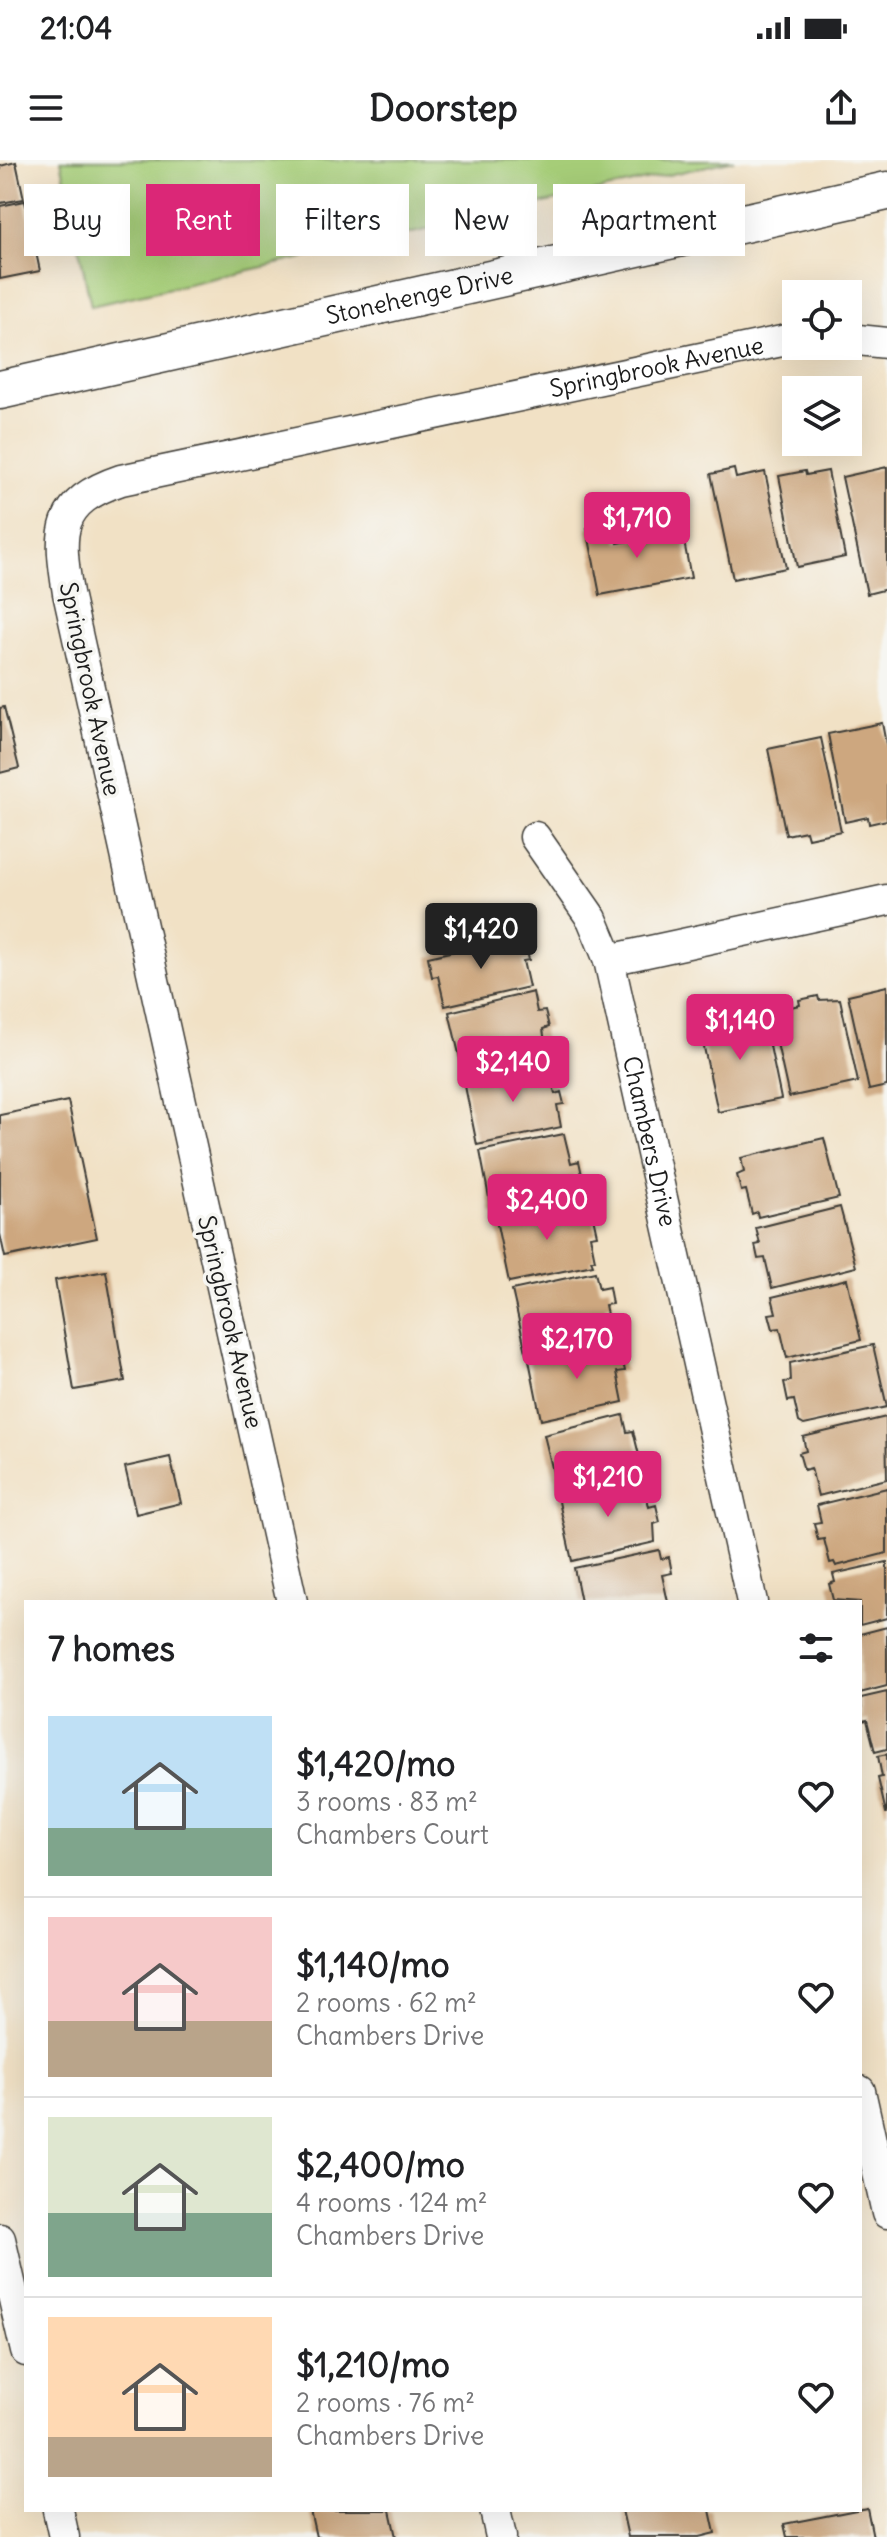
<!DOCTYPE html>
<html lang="en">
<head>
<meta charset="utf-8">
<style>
	body { margin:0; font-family:Delius,sans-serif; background:#f6f6f6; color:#202124; height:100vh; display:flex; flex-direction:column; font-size:30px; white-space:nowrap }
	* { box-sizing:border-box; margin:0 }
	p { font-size:26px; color:#757577 }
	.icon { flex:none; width:44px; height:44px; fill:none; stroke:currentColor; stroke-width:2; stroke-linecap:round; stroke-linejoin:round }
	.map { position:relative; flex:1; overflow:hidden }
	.panel { position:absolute; left:24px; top:1440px; width:838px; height:912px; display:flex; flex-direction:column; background:#fff; border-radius:0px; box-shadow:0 8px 32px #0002 }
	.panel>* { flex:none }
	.banner { position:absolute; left:24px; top:24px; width:840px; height:72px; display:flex; gap:16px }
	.fabs { position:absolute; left:782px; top:120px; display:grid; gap:16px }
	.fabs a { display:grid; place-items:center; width:80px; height:80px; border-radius:0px; background:#fff; box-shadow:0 8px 32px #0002; font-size:40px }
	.price { position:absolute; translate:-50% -68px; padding:0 18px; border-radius:8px; background:#db2777; color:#fff; font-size:26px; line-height:52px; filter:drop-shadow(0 2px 4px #0008) }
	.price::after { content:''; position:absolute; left:50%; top:48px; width:24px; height:18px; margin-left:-12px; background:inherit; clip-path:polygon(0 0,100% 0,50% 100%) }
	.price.on { background:#222; color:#fff }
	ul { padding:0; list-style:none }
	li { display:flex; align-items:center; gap:24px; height:200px; padding:0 24px }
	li+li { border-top:2px solid #e0e0e0 }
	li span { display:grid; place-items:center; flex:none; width:224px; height:160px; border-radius:0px; color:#555 }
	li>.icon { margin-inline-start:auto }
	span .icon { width:96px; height:96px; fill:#fffc; stroke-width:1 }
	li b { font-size:34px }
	h2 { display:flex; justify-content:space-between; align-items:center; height:96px; padding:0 24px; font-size:34px }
	.chip { padding:0 28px; border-radius:0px; background:#fff; box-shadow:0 8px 32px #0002; font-size:28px; line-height:72px }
	.chip.on { background:#db2777; color:#fff }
	.status { display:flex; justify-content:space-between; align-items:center; height:56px; padding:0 40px; background:#fff; direction:ltr }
	.status svg { height:22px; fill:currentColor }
	header { display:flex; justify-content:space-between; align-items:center; height:104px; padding:0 24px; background:#fff; font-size:36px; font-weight:700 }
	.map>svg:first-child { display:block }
	.green { fill:#a6cd78; stroke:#61744a; stroke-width:2 }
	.building { fill:#cda77f }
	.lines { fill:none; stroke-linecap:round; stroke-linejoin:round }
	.minor-casing { stroke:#3c3a35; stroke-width:33 }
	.tertiary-casing { stroke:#3c3a35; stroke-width:41 }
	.minor { stroke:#fff; stroke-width:30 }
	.tertiary { stroke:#fff; stroke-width:38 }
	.labels { text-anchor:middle; stroke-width:7; stroke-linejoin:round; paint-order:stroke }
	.street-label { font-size:24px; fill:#1c1c1c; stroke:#f6f6f2 }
</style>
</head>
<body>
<div class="status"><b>21:04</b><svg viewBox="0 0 49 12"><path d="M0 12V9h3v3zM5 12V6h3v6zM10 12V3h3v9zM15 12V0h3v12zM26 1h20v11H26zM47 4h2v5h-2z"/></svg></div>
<header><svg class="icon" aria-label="menu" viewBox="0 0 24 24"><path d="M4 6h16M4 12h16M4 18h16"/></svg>Doorstep<svg class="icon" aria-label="share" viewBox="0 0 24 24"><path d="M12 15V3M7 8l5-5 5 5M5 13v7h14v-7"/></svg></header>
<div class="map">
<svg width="887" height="2377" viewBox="0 0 887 2377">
	<rect width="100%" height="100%" fill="#f6f6f2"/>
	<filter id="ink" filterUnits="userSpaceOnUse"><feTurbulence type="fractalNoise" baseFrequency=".0125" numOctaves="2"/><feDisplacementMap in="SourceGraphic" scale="16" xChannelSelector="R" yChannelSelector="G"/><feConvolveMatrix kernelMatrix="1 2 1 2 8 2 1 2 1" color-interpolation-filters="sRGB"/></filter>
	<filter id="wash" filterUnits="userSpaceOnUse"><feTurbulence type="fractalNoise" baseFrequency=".006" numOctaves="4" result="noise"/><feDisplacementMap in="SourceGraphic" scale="32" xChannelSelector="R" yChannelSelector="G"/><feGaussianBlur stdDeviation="1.8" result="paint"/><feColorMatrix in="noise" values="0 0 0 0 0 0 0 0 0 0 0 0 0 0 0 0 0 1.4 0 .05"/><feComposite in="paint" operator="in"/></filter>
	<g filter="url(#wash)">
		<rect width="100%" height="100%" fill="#f1e1c5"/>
		<path class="green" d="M61,0H734L91,146Z"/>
		<g id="blocks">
			<path class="building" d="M16,2L24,39L0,43V6Z
				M25,41L40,111L0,119V46Z
				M887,307V429L867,434L842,317Z
				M734,309L736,318L765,312L786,408L733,419L711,314Z
				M805,311L806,315L828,311L845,397L797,407L779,316Z
				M614,362L618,383L682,371L691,418L600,435L587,368Z
				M4,547L19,608L0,613V548Z
				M882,563L887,589V660L869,664L868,657L845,662L828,574Z
				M821,578L841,671L808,678L806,671L786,675L768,589Z
				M516,777L518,783L525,782L529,800L523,801L529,827L445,846L438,816L432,817L428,797Z
				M887,826V926L869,930L848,835Z
				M533,832L537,852L545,851L549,867L543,869L547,896L464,915L449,852Z
				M818,836L819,840L840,839L858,922L789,937L771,856L777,854L776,850L800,845L799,840Z
				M759,854L760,858L764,857L781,939L718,952L700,869L718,865L716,859Z
				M548,903L555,934L561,932L564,944L557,945L561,967L477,985L464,921Z
				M68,941L97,1078L5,1097L0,1074V955Z
				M564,974L571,1003L579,1001L582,1015L574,1016L577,1035L492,1053L480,991Z
				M824,978L839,1038L758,1057L757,1052L752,1054L746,1030L741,1031L737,1015L744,1012L741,998Z
				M578,1043L585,1058L593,1057L597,1075L590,1076L595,1100H591L593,1105L509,1122L496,1060Z
				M840,1047L856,1107L772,1128L765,1098L758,1099L755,1085L760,1084L756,1068Z
				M106,1111L125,1221L74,1230L55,1120Z
				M595,1112L599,1129L609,1127L612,1144L605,1145L610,1170L606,1174L526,1192L512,1130Z
				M847,1119L861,1180L787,1198L780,1168L773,1169L769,1154L776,1153L772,1137Z
				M610,1183L613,1200L622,1198L625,1211L617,1212L623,1242L541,1260L529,1200Z
				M873,1185L887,1247L804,1265L799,1262L794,1240L788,1241L784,1222L791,1221L790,1203Z
				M623,1255L627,1272L633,1271L642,1307L557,1328L544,1275Z
				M886,1257L887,1319L818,1336L811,1308L804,1310L799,1293L806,1291L803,1277Z
				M170,1297L181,1343L136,1354L125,1307Z
				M643,1318L649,1347L656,1345L660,1362L654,1364L655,1382L572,1401L558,1337Z
				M887,1328V1393L836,1406L834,1402L830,1403L824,1379L818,1380L814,1363L821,1362L817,1345Z
				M659,1390L661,1399L669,1397L672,1413L662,1415L668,1442H581L574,1408Z
				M887,1402V1458L860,1465V1442L833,1440L829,1424L835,1422L833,1414Z
				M887,1467V1526L860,1533V1474Z
				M887,1532V1589L875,1592L867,1560L862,1561L861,1538Z
				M887,1594V1653H886L878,1618L882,1617L878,1596Z
				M867,2348L873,2377H787L784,2364Z
				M310,2350H390L396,2377H316Z
				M622,2350H710L715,2373L699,2377H628Z"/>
		</g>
	</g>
	<g filter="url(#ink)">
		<use href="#blocks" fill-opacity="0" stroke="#3c3a35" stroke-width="2"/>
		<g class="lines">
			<g class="minor-casing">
				<g id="minor">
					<path d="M848,179L887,183"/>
					<path id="s1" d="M535,677L592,759L609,800L752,1442"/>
					<path d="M609,800L887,740"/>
					<path id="s2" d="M292,1442L68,433C58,372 56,342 121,320L796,178"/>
					<path d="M860,1931L887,2053"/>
					<path d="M0,2079L26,2191"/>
					<path d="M58,2350L64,2377"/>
					<path d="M495,2350L501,2377"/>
				</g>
			</g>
			<g class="tertiary-casing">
				<g id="tertiary">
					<path id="s3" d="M0,230L887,31"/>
				</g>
			</g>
			<use href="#minor" class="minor"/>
			<use href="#tertiary" class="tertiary"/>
		</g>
	</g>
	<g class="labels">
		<g class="street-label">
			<text dy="8" stroke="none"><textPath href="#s3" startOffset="430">Stonehenge Drive</textPath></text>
			<text dy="8" stroke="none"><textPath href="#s2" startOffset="1724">Springbrook Avenue</textPath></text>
			<text transform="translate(90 529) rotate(78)" y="8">Springbrook Avenue</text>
			<text dy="8" stroke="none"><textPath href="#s1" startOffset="330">Chambers Drive</textPath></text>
			<text transform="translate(230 1162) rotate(77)" y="8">Springbrook Avenue</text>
		</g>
	</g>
</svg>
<div class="fabs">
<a><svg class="icon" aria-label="locate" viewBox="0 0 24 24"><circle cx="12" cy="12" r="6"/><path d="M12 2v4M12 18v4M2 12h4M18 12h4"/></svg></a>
<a><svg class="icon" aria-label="layers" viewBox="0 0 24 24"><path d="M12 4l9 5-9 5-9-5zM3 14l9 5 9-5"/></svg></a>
</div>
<b class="price" style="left:637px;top:400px">$1,710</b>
<b class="price on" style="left:481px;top:811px">$1,420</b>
<b class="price" style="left:740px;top:902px">$1,140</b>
<b class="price" style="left:513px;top:944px">$2,140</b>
<b class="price" style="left:547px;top:1082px">$2,400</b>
<b class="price" style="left:577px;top:1221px">$2,170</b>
<b class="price" style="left:608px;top:1359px">$1,210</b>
<div class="banner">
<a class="chip">Buy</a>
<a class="chip on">Rent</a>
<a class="chip">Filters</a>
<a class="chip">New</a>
<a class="chip">Apartment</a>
</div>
<section class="panel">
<h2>7 homes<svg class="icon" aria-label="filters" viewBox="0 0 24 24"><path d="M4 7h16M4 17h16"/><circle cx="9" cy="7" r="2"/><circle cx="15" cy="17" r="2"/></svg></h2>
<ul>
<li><span style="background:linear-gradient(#bfe0f5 70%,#7fa58c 0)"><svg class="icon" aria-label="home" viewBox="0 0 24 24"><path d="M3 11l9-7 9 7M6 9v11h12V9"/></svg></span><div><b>$1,420/mo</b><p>3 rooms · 83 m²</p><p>Chambers Court</p></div><svg class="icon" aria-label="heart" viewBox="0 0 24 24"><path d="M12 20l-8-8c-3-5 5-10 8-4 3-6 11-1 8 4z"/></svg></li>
<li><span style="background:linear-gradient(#f6c9c9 65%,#b9a48a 0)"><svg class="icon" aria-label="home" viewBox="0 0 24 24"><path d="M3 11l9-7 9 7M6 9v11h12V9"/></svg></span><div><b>$1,140/mo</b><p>2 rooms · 62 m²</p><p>Chambers Drive</p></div><svg class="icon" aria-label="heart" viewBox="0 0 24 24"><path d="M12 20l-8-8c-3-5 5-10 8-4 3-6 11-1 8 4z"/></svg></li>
<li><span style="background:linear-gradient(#dfe7d0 60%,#7fa58c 0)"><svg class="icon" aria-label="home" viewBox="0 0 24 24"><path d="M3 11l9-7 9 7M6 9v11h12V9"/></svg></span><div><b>$2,400/mo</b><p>4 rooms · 124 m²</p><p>Chambers Drive</p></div><svg class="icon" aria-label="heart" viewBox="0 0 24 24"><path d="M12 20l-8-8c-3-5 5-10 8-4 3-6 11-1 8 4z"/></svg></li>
<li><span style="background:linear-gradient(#ffd9b3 75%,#b9a48a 0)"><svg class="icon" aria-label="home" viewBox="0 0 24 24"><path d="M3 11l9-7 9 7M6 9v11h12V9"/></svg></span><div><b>$1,210/mo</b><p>2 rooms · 76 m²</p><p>Chambers Drive</p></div><svg class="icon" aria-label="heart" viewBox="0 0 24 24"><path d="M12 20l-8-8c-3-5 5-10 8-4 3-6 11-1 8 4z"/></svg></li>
</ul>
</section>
</div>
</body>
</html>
